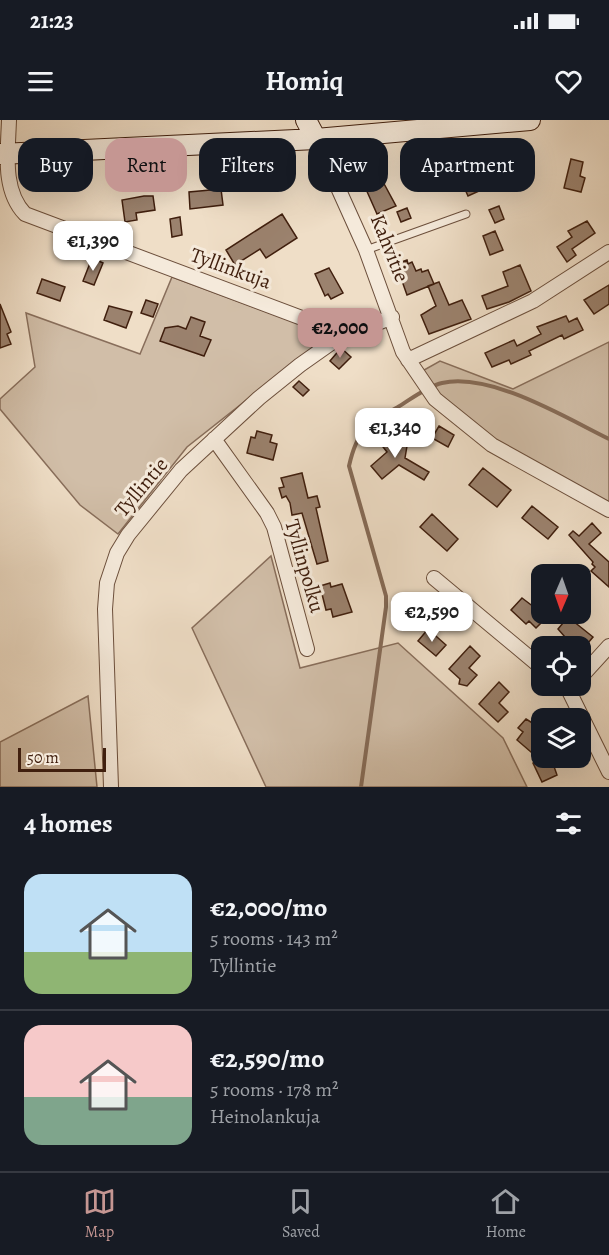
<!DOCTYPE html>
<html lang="en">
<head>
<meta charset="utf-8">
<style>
	body { margin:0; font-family:Alegreya,serif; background:#20242c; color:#f1f3f6; height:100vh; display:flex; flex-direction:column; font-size:22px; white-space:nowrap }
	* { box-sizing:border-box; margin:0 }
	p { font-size:20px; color:#9ea1a6 }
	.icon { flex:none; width:33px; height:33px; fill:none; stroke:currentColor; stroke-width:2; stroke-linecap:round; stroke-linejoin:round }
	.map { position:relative; height:667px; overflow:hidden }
	.details { display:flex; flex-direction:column; background:#171b24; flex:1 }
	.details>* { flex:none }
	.banner { position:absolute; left:18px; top:18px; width:573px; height:54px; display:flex; gap:12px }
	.needle { width:39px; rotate:182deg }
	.tools { position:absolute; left:531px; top:444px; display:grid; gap:12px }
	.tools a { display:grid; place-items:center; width:60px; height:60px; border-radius:12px; background:#171b24; box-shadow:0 6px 24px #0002; font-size:30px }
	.scale { position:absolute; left:18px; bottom:15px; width:88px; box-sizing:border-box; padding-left:6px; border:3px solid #401f0e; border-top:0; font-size:16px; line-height:21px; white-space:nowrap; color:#401f0e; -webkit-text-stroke:4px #f5eadb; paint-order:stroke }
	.price { position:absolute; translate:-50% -51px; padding:0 14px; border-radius:12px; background:#fff; color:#222; font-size:20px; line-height:39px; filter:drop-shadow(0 2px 3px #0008) }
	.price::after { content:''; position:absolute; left:50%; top:36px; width:18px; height:14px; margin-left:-9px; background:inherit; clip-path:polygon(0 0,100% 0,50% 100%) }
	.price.selected { background:#c59692; color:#111 }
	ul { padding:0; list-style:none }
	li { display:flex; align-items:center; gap:18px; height:150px; padding:0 24px }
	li+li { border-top:2px solid #363941 }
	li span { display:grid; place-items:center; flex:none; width:168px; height:120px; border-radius:18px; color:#555 }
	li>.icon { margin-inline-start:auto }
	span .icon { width:72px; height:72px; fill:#fffc; stroke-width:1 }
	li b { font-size:26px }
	h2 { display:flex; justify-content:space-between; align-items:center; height:72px; padding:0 24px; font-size:26px }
	.tag { padding:0 21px; border-radius:18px; background:#171b24; box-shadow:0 6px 24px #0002; font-size:21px; line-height:54px }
	.tag.selected { background:#c59692; color:#111 }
	.status { display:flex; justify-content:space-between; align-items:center; height:42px; padding:0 30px; background:#171b24; direction:ltr }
	.status svg { height:16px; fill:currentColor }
	header { display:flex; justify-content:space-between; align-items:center; height:78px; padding:0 24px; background:#171b24; font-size:27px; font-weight:700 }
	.tabs { display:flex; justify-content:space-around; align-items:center; height:84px; border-top:2px solid #363941; background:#171b24; font-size:16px; color:#9ea1a6 }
	.tabs a { display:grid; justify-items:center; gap:3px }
	.tabs .selected { color:#c59692 }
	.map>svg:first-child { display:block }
	.green { fill:#d1bea8; stroke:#886e5b; stroke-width:1.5 }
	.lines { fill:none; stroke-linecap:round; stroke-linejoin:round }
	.stream { stroke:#866b57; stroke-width:4 }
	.building { fill:#9b826e; stroke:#401f0e; stroke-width:1.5 }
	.lane-casing { stroke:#6c4f3c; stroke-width:9 }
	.street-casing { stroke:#6c4f3c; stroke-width:16 }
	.secondary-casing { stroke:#401f0e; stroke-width:22 }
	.lane { stroke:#f5eadb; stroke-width:7 }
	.street { stroke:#f5eadb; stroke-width:14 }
	.secondary { stroke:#f5eadb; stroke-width:20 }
	.labels { text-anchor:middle; stroke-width:6; stroke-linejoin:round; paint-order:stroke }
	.street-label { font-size:21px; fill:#401f0e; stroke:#f5eadb }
</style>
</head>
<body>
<div class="status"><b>21:23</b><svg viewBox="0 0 49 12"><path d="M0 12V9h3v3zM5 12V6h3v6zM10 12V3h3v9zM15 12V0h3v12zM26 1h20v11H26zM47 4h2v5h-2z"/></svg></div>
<header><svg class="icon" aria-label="menu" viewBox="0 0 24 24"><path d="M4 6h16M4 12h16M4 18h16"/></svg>Homiq<svg class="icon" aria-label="heart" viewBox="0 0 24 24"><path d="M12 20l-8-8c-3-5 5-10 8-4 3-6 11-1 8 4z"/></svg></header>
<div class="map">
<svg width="609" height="667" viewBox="0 0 609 667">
	<rect width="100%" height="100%" fill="#efdec7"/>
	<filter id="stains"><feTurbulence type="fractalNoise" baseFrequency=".00333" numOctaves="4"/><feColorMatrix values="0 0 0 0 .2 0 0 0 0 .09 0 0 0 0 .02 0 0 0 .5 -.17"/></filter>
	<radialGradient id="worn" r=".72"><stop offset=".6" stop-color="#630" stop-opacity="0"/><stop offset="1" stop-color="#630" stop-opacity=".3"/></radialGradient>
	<path class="green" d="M172,157L329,215L187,327L118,414L80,385L0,289V279L35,247L26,193L140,234Z
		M609,222V390L492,325L417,254L440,241L513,269Z
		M271,436L300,548L398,523L503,618L527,667H266L192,508Z
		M88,576L97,667H0V622Z"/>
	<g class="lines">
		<path class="stream" d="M361,667L386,487V476L349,346C357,310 367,304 398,287C411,279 428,266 442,263C491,252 566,298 609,319"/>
	</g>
	<path class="building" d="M571,39L583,42L580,56L585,58L581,72L564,68Z
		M474,53L481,70L468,76L461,60Z
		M382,60L396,86L377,94L365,67Z
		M221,69L223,85L190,89L189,72Z
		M144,76H153L155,90L136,93L137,100L125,102L122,80Z
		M499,86L504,99L495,103L489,90Z
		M407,88L411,98L401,102L397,92Z
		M282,94L297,118L266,138L260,129L235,145L226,130Z
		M180,97L182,115L172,117L170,99Z
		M587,101L595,113L572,129L576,135L567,142L557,127L572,117L568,111Z
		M495,111L503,130L490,135L483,116Z
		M92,138L103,143L94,165L83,161Z
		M407,140L408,144L412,142L416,151L421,149L422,152L428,150L434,164L407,175L396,144Z
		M520,145L531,171L509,182L487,189L482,176L508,166L503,152Z
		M329,148L343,173L331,179L328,174L325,176L315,154Z
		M42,159L65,167L60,181L37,173Z
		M439,162L449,185L462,180L471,199L429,214L421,195L436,186L428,166Z
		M609,165V184L594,194L584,180Z
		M146,180L158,184L153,197L141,193Z
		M0,184L11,212L7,214L11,224L0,228Z
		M109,186L132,192L126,208L104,200Z
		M566,196L569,202L577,198L583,210L564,219L562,215L529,231L531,235L511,244L509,240L492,247L485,233L514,220L517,226L541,214L537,207Z
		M191,197L205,202L200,216L211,220L204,236L160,221L165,208L178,206L186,209Z
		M341,228L351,237L339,249L330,241Z
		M299,261L309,270L303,276L293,267Z
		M439,306L454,315L448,327L432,318Z
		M257,311L272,315L270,322L277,324L273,340L247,333L251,317L255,318Z
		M385,311L396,325L407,326L405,338L429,352L424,360L399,345L382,359L371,346L387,332L376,318Z
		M483,348L511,370L497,387L469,365Z
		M302,353L308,378L317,376L320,387L316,388L328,441L317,444L302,393L292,395L290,383L286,376L282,378L279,368L284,367L281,358Z
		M532,386L558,407L548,419L522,398Z
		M432,394L458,419L447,431L420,407Z
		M592,403L601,413L589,424L609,442V467L591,451L595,447L592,444L593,442L569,415L573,411L579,416Z
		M330,463L331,467L342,464L352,492L333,497L331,489L326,490L320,466Z
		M522,478L547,497L536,508L529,501L526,504L511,490Z
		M568,497L593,517L583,529L580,526H557L565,517L558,509Z
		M428,509L446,525L436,536L418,521Z
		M470,526L480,536L469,548L477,555L467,566L459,564L460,559L449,549Z
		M499,562L509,572L499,583L508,592L498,602L479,584Z
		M526,599L542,609V619L531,632L517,620L523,612L518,608Z
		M544,638H551L557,655L542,662L533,643Z"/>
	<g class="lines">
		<g class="lane-casing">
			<path id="lane" d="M366,130L466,94"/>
		</g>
		<g class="street-casing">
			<path id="street" d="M9,0C8,32 2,70 25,94L347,215
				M316,19L366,130L403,232L435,279L492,325L609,390
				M408,240L533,181L609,132
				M214,319L267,393L274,407L307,529
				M434,458L542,548
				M580,558L609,526
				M562,566L569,571L609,652
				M111,667L105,489L107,463L117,433L128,415L181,350L259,278L300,245L334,221L392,197"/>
		</g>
		<g class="secondary-casing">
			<path id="secondary" d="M306,0L316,19
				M0,34L316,19L530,0"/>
		</g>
		<use href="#lane" class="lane"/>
		<use href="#street" class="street"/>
		<use href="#secondary" class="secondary"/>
	</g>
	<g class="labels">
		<g class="street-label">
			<text transform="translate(390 128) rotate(68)" y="7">Kahvitie</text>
			<text transform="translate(231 148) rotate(20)" y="7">Tyllinkuja</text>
			<text transform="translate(141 367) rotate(-50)" y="7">Tyllintie</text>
			<text transform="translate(305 446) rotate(74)" y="7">Tyllinpolku</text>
		</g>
	</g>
	<rect width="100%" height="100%" filter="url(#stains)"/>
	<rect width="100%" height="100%" fill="url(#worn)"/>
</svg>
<div class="tools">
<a><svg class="needle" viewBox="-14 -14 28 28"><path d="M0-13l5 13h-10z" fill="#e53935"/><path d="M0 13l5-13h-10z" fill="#9ea1a6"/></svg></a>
<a><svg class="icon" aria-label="locate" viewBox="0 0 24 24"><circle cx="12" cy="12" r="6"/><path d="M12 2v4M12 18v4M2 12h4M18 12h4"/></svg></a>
<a><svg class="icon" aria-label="layers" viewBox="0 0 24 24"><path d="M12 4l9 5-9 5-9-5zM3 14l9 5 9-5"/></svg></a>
</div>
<div class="scale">50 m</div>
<b class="price" style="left:93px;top:152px">€1,390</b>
<b class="price selected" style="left:340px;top:239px">€2,000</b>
<b class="price" style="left:395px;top:339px">€1,340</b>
<b class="price" style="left:432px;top:523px">€2,590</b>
<div class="banner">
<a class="tag">Buy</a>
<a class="tag selected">Rent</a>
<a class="tag">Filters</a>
<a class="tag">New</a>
<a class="tag">Apartment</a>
</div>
</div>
<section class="details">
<h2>4 homes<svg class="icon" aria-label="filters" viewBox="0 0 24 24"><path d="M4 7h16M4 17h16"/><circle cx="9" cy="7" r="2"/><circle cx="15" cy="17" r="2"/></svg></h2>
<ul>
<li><span style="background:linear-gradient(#bfe0f5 65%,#8fb573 0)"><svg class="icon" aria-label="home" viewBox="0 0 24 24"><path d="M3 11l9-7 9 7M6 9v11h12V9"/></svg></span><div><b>€2,000/mo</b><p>5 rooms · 143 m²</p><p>Tyllintie</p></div></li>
<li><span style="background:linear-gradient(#f6c9c9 60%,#7fa58c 0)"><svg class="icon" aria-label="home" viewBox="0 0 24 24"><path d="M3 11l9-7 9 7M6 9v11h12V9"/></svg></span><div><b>€2,590/mo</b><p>5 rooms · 178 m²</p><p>Heinolankuja</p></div></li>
</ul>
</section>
<nav class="tabs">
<a class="selected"><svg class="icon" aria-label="map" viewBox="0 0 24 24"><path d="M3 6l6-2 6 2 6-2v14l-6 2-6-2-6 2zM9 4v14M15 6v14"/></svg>Map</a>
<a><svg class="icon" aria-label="saved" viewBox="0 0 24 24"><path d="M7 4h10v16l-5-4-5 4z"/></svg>Saved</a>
<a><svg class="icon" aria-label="home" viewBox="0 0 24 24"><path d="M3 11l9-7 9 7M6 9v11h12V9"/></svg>Home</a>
</nav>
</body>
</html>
